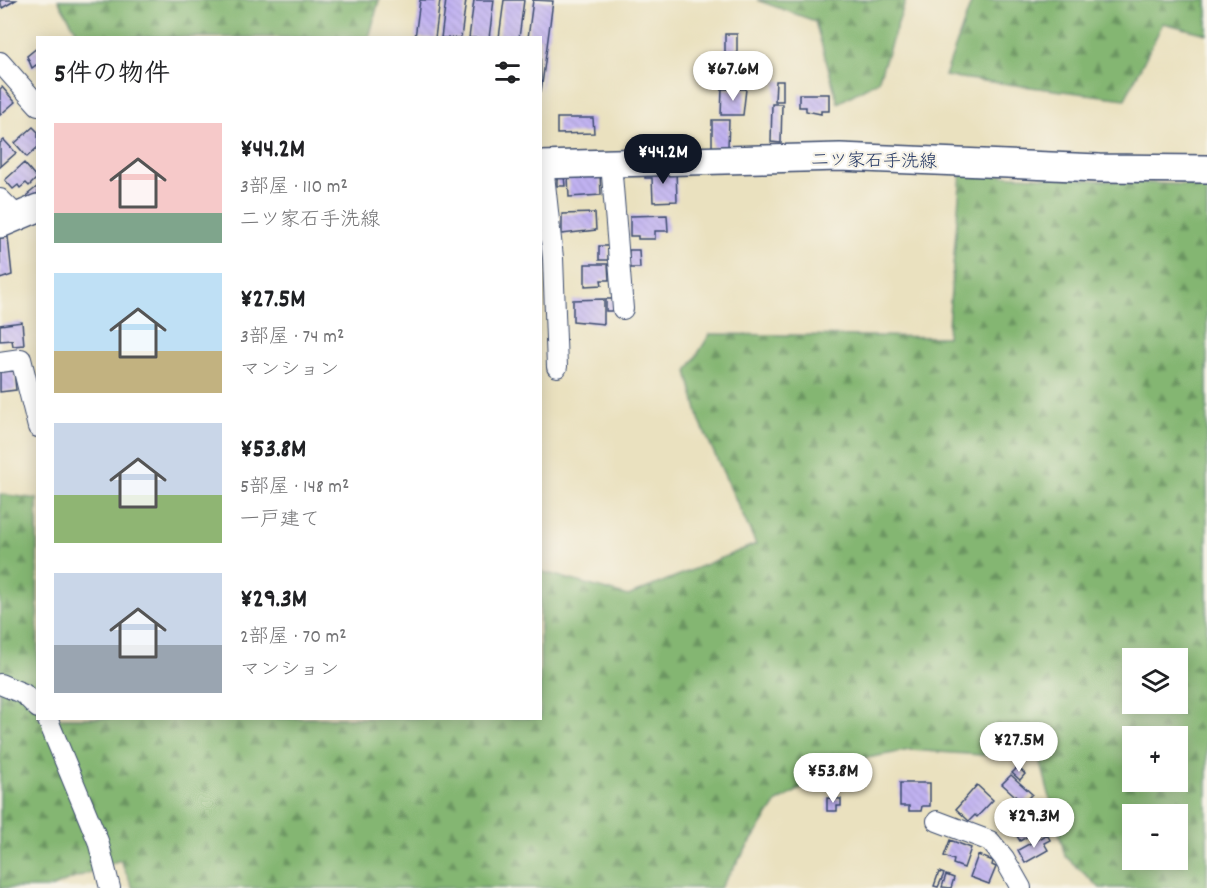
<!DOCTYPE html>
<html lang="ja">
<head>
<meta charset="utf-8">
<style>
	body { margin:0; font-family:Dekko,"Klee One",sans-serif; background:#f6f6f6; color:#202124; height:100vh; display:flex; flex-direction:column; font-size:22px; white-space:nowrap }
	* { box-sizing:border-box; margin:0 }
	p { font-size:20px; color:#757577 }
	.icon { flex:none; width:33px; height:33px; fill:none; stroke:currentColor; stroke-width:2; stroke-linecap:round; stroke-linejoin:round }
	.map { position:relative; flex:1; overflow:hidden }
	.panel { position:absolute; left:36px; top:36px; width:506px; height:684px; display:flex; flex-direction:column; background:#fff; border-radius:0px; box-shadow:0 3px 15px #0003 }
	.panel>* { flex:none }
	.tools { position:absolute; left:1122px; top:648px; display:grid; gap:12px }
	.tools a { display:grid; place-items:center; width:66px; height:66px; border-radius:0px; background:#fff; box-shadow:0 3px 15px #0003; font-size:30px }
	.price { position:absolute; translate:-50% -51px; padding:0 14px; border-radius:21px; background:#fff; color:#222; font-size:20px; line-height:39px; filter:drop-shadow(0 2px 3px #0008) }
	.price::after { content:''; position:absolute; left:50%; top:36px; width:18px; height:14px; margin-left:-9px; background:inherit; clip-path:polygon(0 0,100% 0,50% 100%) }
	.price.on { background:#111827; color:#fff }
	ul { padding:0; list-style:none }
	li { display:flex; align-items:center; gap:18px; height:150px; padding:0 18px }
	li span { display:grid; place-items:center; flex:none; width:168px; height:120px; border-radius:0px; color:#555 }
	li>.icon { margin-inline-start:auto }
	span .icon { width:72px; height:72px; fill:#fffc; stroke-width:1 }
	li b { font-size:26px }
	h2 { display:flex; justify-content:space-between; align-items:center; height:72px; padding:0 18px; font-size:26px }
	.map>svg:first-child { display:block }
	.forest { fill:url(#forest-firs); stroke:#507268; stroke-width:1.5; fill-rule:evenodd }
	.building { fill:url(#building-back-hatch) }
	.lines { fill:none; stroke-linecap:round; stroke-linejoin:round }
	.street-casing { stroke:#3a4a6d; stroke-width:22 }
	.secondary-casing { stroke:#3a4a6d; stroke-width:30 }
	.street { stroke:#fff; stroke-width:20 }
	.secondary { stroke:#fff; stroke-width:27 }
	.labels { text-anchor:middle; stroke-width:4.5; stroke-linejoin:round; paint-order:stroke }
	.street-label { font-size:18px; fill:#1b2f5e; stroke:#f7f3e8 }
</style>
</head>
<body>
<div class="map">
<svg width="1207" height="888" viewBox="0 0 1207 888">
	<defs>
		<pattern id="forest-firs" width="22" height="20" patternUnits="userSpaceOnUse" patternTransform="scale(1.5)"><rect width="22" height="20" fill="#84b672"/><path d="M5 1l3.5 6h-7zM16 11l3.5 6h-7z" fill="#6b9461"/></pattern>
		<pattern id="building-back-hatch" width="6" height="6" patternUnits="userSpaceOnUse" patternTransform="scale(1.5)"><rect width="6" height="6" fill="#c1b2f1"/><path d="M-1 5l2 2M0 0l6 6M5-1l2 2" fill="none" stroke="#a599d1"/></pattern>
	</defs>
	<rect width="100%" height="100%" fill="#f7f3e8"/>
	<filter id="ink" filterUnits="userSpaceOnUse"><feTurbulence type="fractalNoise" baseFrequency=".0167" numOctaves="2"/><feDisplacementMap in="SourceGraphic" scale="12" xChannelSelector="R" yChannelSelector="G"/><feConvolveMatrix kernelMatrix="1 2 1 2 8 2 1 2 1" color-interpolation-filters="sRGB"/></filter>
	<filter id="wash" filterUnits="userSpaceOnUse"><feTurbulence type="fractalNoise" baseFrequency=".008" numOctaves="4" result="noise"/><feDisplacementMap in="SourceGraphic" scale="24" xChannelSelector="R" yChannelSelector="G"/><feGaussianBlur stdDeviation="1.35" result="paint"/><feColorMatrix in="noise" values="0 0 0 0 0 0 0 0 0 0 0 0 0 0 0 0 0 1.4 0 .05"/><feComposite in="paint" operator="in"/></filter>
	<g filter="url(#wash)">
		<rect width="100%" height="100%" fill="#eae1bf"/>
		<path class="forest" d="M58,0H379L369,38L80,37Z
			M757,0H906L878,81L838,103L815,21Z
			M972,0H1207V34L1163,23L1125,99L945,76Z
			M961,173L1207,186V888H1100L1065,856L1040,759L910,750L851,761L777,802L720,888H133L120,860L50,888H0V494L37,499L38,718H540V571L628,596L756,544L700,422L687,371L710,334L947,337ZM1132,658H1178V704H1132ZM1132,736H1178V782H1132ZM1132,814H1178V860H1132Z"/>
		<g id="blocks">
			<path class="building" d="M0,0H16L2,8Z
				M420,0H440L435,38H415Z
				M446,0H466L461,38H441Z
				M474,0H494L489,38H469Z
				M504,0H524L519,38H499Z
				M533,0L553,1L541,92L540,38H528Z
				M725,34H737V56H725Z
				M38,47V67L36,65L32,68L27,56Z
				M776,81H783V101H775Z
				M2,87L15,102L0,115V89Z
				M722,89H746L743,115H721Z
				M799,94H829V111H821V114L806,111V107H799Z
				M772,104H782L781,143L771,142Z
				M557,118H593L594,133L557,134Z
				M712,120H729L728,147H712Z
				M33,127L38,132V147L27,157L15,143Z
				M4,140L16,153L0,167V143Z
				M24,163L37,178L29,186L26,183L20,188L18,185L13,189L5,180Z
				M676,169L677,201L653,202L652,178H645V170Z
				M600,174L601,195L569,197L568,176Z
				M557,176H564L565,186H557Z
				M38,186V198L33,202L27,195Z
				M595,213L596,230L562,234V214Z
				M667,215L668,231H655V239H638V236H630V216Z
				M8,237L12,275L0,279V238Z
				M599,246H608V260H599Z
				M629,250H639L640,268H629Z
				M585,264H608L609,280H601L602,285L585,286Z
				M604,299V324L573,321V300Z
				M606,299H615V311H606Z
				M22,322L24,345L13,346L12,340L0,341V325Z
				M14,371L16,390L0,392V372Z
				M1018,767L1025,774L1020,780L1012,773Z
				M1011,775L1032,794L1023,803L1002,784Z
				M900,783H930V806H922L921,811H909V806H900Z
				M977,785L993,800L977,817L975,815L969,821L956,809Z
				M827,798L841,799V806H837V811H827Z
				M1031,814L1040,829L1020,841L1011,826Z
				M1047,834L1050,840L1044,843L1048,850L1025,863L1018,850Z
				M950,840L971,848L964,868L953,864L954,860L944,856Z
				M978,855L993,861L992,865L996,867L989,884L970,877Z
				M939,872L944,874L938,887L934,886Z
				M946,875L954,878L951,888L942,887Z"/>
		</g>
	</g>
	<g filter="url(#ink)">
		<use href="#blocks" fill-opacity="0" stroke="#3a4a6d" stroke-width="1.5"/>
		<g class="lines">
			<g class="street-casing">
				<path id="street" d="M0,62L38,105
					M611,163L623,309
					M543,165L553,258L557,367
					M0,199L16,215
					M0,362L21,359L38,427
					M0,684L24,694L38,708
					M47,718L98,841L110,888
					M937,821L990,841L1004,858L1021,888"/>
			</g>
			<g class="secondary-casing">
				<path id="secondary" d="M540,165L840,157L1099,168L1207,169
					M0,224L38,208"/>
			</g>
			<use href="#street" class="street"/>
			<use href="#secondary" class="secondary"/>
		</g>
	</g>
	<g class="labels">
		<g class="street-label">
			<text transform="translate(874 160) rotate(1)" y="6">二ツ家石手洗線</text>
		</g>
	</g>
</svg>
<div class="tools">
<a><svg class="icon" aria-label="layers" viewBox="0 0 24 24"><path d="M12 4l9 5-9 5-9-5zM3 14l9 5 9-5"/></svg></a>
<a>+</a>
<a>−</a>
</div>
<b class="price" style="left:733px;top:102px">¥67.6M</b>
<b class="price on" style="left:663px;top:185px">¥44.2M</b>
<b class="price" style="left:1019px;top:773px">¥27.5M</b>
<b class="price" style="left:833px;top:804px">¥53.8M</b>
<b class="price" style="left:1034px;top:849px">¥29.3M</b>
<section class="panel">
<h2>5件の物件<svg class="icon" aria-label="filters" viewBox="0 0 24 24"><path d="M4 7h16M4 17h16"/><circle cx="9" cy="7" r="2"/><circle cx="15" cy="17" r="2"/></svg></h2>
<ul>
<li><span style="background:linear-gradient(#f6c9c9 75%,#7fa58c 0)"><svg class="icon" aria-label="home" viewBox="0 0 24 24"><path d="M3 11l9-7 9 7M6 9v11h12V9"/></svg></span><div><b>¥44.2M</b><p>3部屋 · 110 m²</p><p>二ツ家石手洗線</p></div></li>
<li><span style="background:linear-gradient(#bfe0f5 65%,#c2b280 0)"><svg class="icon" aria-label="home" viewBox="0 0 24 24"><path d="M3 11l9-7 9 7M6 9v11h12V9"/></svg></span><div><b>¥27.5M</b><p>3部屋 · 74 m²</p><p>マンション</p></div></li>
<li><span style="background:linear-gradient(#c9d6e8 60%,#8fb573 0)"><svg class="icon" aria-label="home" viewBox="0 0 24 24"><path d="M3 11l9-7 9 7M6 9v11h12V9"/></svg></span><div><b>¥53.8M</b><p>5部屋 · 148 m²</p><p>一戸建て</p></div></li>
<li><span style="background:linear-gradient(#c9d6e8 60%,#9aa5b1 0)"><svg class="icon" aria-label="home" viewBox="0 0 24 24"><path d="M3 11l9-7 9 7M6 9v11h12V9"/></svg></span><div><b>¥29.3M</b><p>2部屋 · 70 m²</p><p>マンション</p></div></li>
</ul>
</section>
</div>
</body>
</html>
